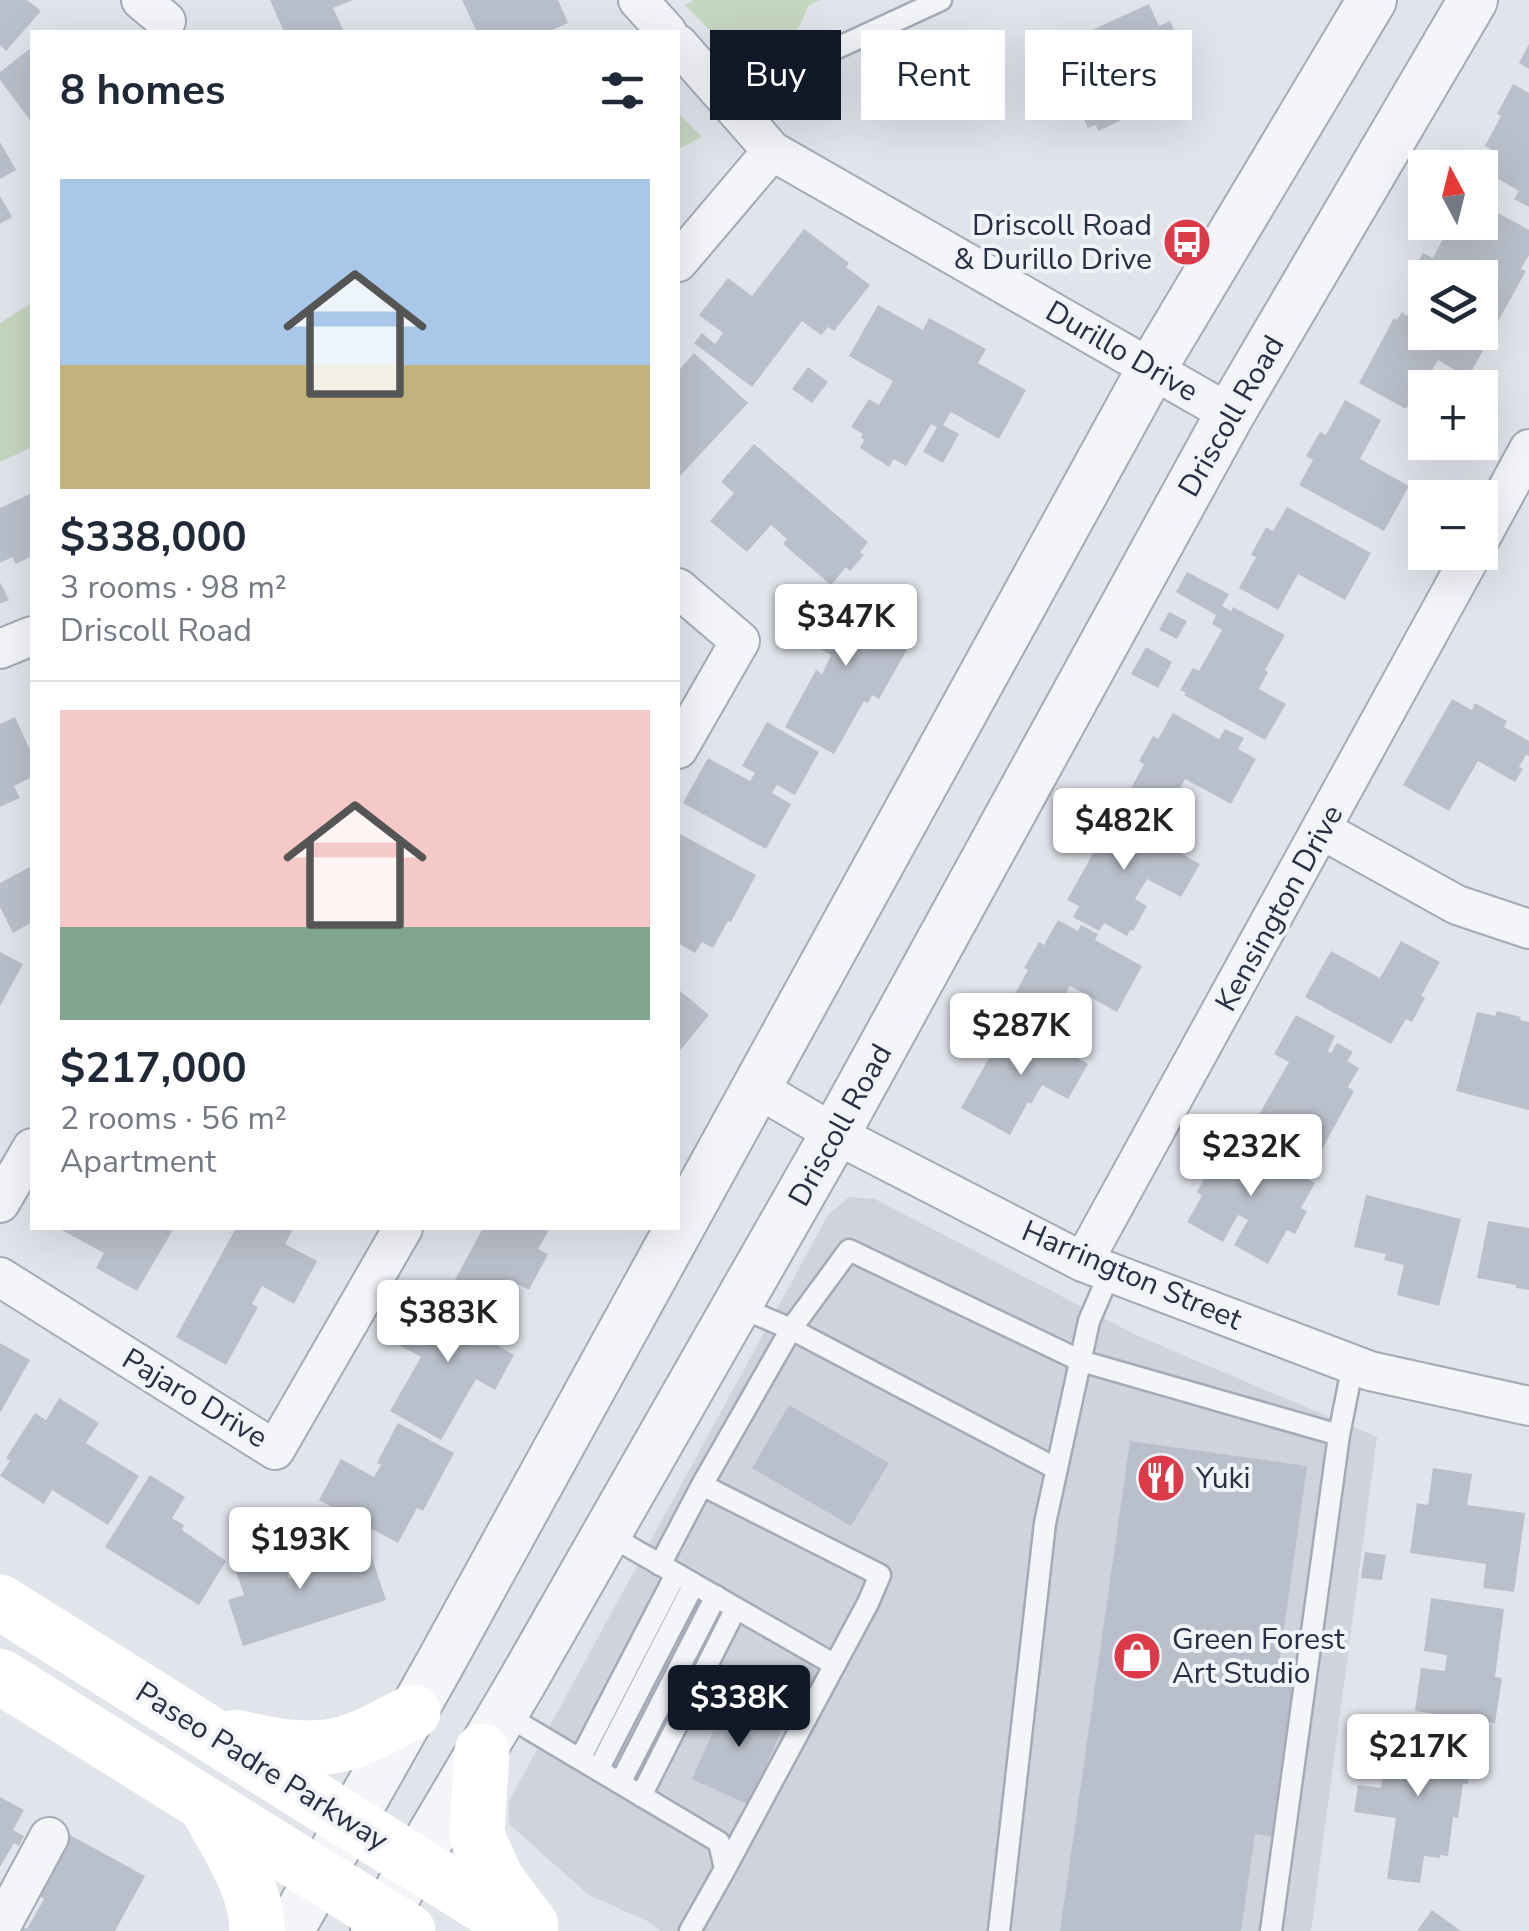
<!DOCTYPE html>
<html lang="en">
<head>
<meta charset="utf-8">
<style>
	body { margin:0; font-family:"Nunito Sans",sans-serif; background:#f6f6f7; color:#1f2937; height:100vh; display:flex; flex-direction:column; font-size:38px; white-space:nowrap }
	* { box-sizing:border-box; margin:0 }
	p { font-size:32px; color:#747a83 }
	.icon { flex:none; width:55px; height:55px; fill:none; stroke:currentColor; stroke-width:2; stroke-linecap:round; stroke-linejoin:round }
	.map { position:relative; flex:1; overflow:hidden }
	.sheet { position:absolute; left:30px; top:30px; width:650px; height:1200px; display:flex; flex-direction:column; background:#fff; border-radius:0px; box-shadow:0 10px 40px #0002 }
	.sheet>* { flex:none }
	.top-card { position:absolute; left:710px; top:30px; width:668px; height:90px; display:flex; gap:20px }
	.needle { width:65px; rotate:353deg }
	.fabs { position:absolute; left:1408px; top:150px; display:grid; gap:20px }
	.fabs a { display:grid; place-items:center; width:90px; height:90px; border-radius:0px; background:#fff; box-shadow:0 10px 40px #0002; font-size:50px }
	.price { position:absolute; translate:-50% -85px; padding:0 22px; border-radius:10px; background:#fff; color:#222; font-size:32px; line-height:65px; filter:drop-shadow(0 2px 5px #0008) }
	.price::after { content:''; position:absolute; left:50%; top:60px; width:30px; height:22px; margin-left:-15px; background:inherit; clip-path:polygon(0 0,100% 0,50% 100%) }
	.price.selected { background:#111827; color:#fff }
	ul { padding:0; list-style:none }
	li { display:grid; align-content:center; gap:20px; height:530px; padding:0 30px }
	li+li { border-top:2px solid #e0e1e3 }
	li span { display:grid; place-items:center; height:310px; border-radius:0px; color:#555 }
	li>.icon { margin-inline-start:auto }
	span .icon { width:180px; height:180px; fill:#fffc; stroke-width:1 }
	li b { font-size:42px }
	h2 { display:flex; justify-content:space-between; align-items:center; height:120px; padding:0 30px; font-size:42px }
	.pill { padding:0 35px; border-radius:0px; background:#fff; box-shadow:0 10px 40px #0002; font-size:35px; line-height:90px }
	.pill.selected { background:#111827; color:#fff }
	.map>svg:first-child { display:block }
	.built { fill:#cfd3dd }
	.green { fill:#c5d6c1 }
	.building { fill:#bac0cb }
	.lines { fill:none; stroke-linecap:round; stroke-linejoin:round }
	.service-casing { stroke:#a5aab6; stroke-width:25 }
	.minor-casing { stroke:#a5aab6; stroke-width:42 }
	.tertiary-casing { stroke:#a5aab6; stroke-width:52 }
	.service { stroke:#f4f5f9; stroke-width:20 }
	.minor { stroke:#f4f5f9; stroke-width:38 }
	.tertiary { stroke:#f4f5f9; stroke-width:48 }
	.secondary { stroke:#fff; stroke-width:55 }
	.labels { text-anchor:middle; stroke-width:8; stroke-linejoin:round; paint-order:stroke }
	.poi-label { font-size:30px; fill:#273044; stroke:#f1f3f8; text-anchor:start }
	.street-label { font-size:30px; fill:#273044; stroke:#f1f3f8 }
</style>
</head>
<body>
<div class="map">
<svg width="1529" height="1931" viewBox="0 0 1529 1931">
	<rect width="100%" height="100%" fill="#e1e4eb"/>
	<path class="built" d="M849,1197L875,1199L1138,1336L1377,1437L1311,1931H661L647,1921L589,1895L509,1824V1801L828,1215Z"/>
	<path class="green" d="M694,0H820L809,5C789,50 789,47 745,66L685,5Z
		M678,113L702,137L678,149Z
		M32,303V447L0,462V323Z"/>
	<path class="building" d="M0,0H27L41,11L6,51L0,45Z
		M270,0H353L333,8L344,32H284Z
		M462,0H558L568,23L548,32H477Z
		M1149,4L1159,26L1170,21L1188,61L1178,65L1189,89L1098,131L1096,125L1088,128L1054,54L1062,51L1059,45Z
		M1529,44V69L1519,63Z
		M32,47V123L0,80V72Z
		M1513,84L1529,93V207L1514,199L1519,191L1481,169L1492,150L1485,146L1501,116L1497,114Z
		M0,142L16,170L0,179Z
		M0,196L12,217L0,224Z
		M1480,203L1529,230V255L1521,269L1526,271L1496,325L1480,316V278H1425V286L1409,278L1423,253L1433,258L1452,222H1480Z
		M804,229L849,263L846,267L870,285L834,331L828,327L821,335L802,321L752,387L694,343L702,333L715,344L723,333L699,315L728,278L752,296Z
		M1414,303L1425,309V332H1467L1487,343L1468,378L1438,360L1427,379L1424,377L1406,409L1359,383L1394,318L1397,320L1402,312L1407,316Z
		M878,305L923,330L929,318L986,349L978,363L1026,390L999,439L951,412L943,425L959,434L943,463L923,452L937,427L931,424L906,466L894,459L889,467L860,448L864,440L861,437L863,434L851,427L869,399L879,405L893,381L849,356Z
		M694,353L748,403L678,478V371Z
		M808,367L828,382L812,403L792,389Z
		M1345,400L1381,420L1360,459L1409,486L1384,531L1299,485L1313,460L1306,456L1320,432L1326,435Z
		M754,444L868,542L860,552L864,555L850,571L846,567L831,585L783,544L787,539L771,525L747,552L710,521L734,493L721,482Z
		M32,493V556L16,564L12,557L0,563V508Z
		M1287,507L1371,553L1345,600L1298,574L1278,610L1239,588L1256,557L1251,555L1266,527L1273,531Z
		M1187,572L1229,594L1222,606L1231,611L1233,607L1285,635L1265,670L1268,672L1259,689L1286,704L1265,740L1184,695L1186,693L1180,690L1193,668L1199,671L1222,630L1212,624L1216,615L1176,592Z
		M0,582L9,600L0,604Z
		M823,596L854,613L863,599L907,623L896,641L908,648L879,699L872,695L868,703L864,701L834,754L785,727L816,670L822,674L831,655L800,638Z
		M1169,612L1187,621L1177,639L1159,630Z
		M1146,647L1172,662L1158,688L1131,674Z
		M1452,699L1472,710L1475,703L1507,721L1504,727L1529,741V756L1526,755L1519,767L1523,769L1515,782L1478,761L1449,811L1403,785Z
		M1173,713L1219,739L1225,729L1244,738L1238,749L1256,759L1231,804L1185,779L1166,815L1128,794L1144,764L1139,761L1153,736L1158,739Z
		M15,717L32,754V777L14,786L20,798L0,807V724Z
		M767,722L819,752L795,795L777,785L772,793L791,804L766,849L683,803L708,758L750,781L755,773L742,766Z
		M1093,805L1200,864L1181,897L1147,879L1135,899L1147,906L1133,931L1130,930L1127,936L1104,923L1099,931L1073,917L1079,906L1067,900L1100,841L1079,829Z
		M678,833L756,875L731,922L728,921L713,948L702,942L695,953L678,943Z
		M32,866V922L13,933L0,907V883Z
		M1058,920L1078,931L1081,925L1098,934L1095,940L1142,966L1117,1012L1070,986L1050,1022L1011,1001L1028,970L1024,968L1039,942L1044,945Z
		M1401,941L1440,962L1421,996L1425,998L1412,1022L1406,1019L1391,1044L1305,997L1331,951L1380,978Z
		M0,952L23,964L0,1006Z
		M678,989L709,1015L678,1053Z
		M1497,1011L1521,1017L1520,1020L1529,1022V1110L1456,1091L1477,1012L1495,1016Z
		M1296,1015L1335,1036L1328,1051L1331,1053L1337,1043L1353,1052L1347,1061L1359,1068L1348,1087L1354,1091L1316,1160L1253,1125L1289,1062L1274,1054Z
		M1015,1028L1022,1032L1024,1029L1088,1064L1068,1099L1042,1085L1031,1104L1028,1102L1010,1135L961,1108L1002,1035L1010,1039Z
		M1228,1135L1315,1183L1301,1208L1307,1211L1295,1234L1287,1230L1268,1264L1234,1245L1248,1220L1238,1215L1223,1242L1187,1222L1202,1196L1197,1192Z
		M1366,1195L1461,1219L1439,1306L1397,1295L1404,1265L1384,1260L1386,1254L1354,1247Z
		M1488,1221L1529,1228V1290L1516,1288V1285L1477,1278Z
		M58,1228H174L137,1291L96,1268L104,1253Z
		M236,1228H290L293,1229L285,1244L317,1261L294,1304L262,1286L252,1304L258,1307L226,1365L176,1337Z
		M483,1228H550L538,1249L548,1254L529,1290L518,1284L500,1316L450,1289Z
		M453,1301L503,1329L494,1344L514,1355L495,1390L476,1379L441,1440L390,1411L421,1357L399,1345L423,1303L445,1315Z
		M0,1343L30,1360L0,1413Z
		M59,1398L99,1423L86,1443L139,1476L108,1525L52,1490L44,1504L0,1476L10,1461L6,1458L35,1413L46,1420Z
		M789,1405L889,1463L851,1526L752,1468Z
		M398,1423L454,1453L423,1511L417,1508L398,1543L319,1500L341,1459L374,1477L381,1465L377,1463Z
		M1130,1441L1307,1466L1277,1678L1302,1681L1280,1838L1255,1834L1241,1931H1060Z
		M1433,1468L1472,1474L1467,1505L1525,1513L1514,1592L1483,1588L1486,1564L1410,1553L1417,1503L1428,1505Z
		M150,1475L185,1497L172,1518L184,1525L182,1530L226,1561L199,1605L105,1547Z
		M278,1545L289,1579L308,1573L306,1567L368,1546L386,1600L243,1646L228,1600L244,1595L232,1560Z
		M1365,1552L1386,1555L1382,1580L1361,1578Z
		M1431,1598L1504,1609L1495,1677L1502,1678L1495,1723L1415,1711L1421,1668L1445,1671L1447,1655L1424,1651Z
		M729,1695L786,1720L749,1805L692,1779Z
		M1388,1733L1473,1745L1468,1784H1463L1458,1818L1453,1817L1448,1856L1440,1855V1858L1424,1856L1420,1883L1387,1879L1396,1818L1354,1812L1358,1785L1381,1788Z
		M0,1797L24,1810L13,1830L24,1836L19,1846L14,1843L0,1867Z
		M70,1835L145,1876L115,1931H17L20,1926L27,1929L44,1899L37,1895Z
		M1432,1910L1461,1931H1417Z"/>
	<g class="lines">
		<g class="service-casing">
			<path id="service" d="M727,99L941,0
				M1057,1469L791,1329L849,1250L1081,1361L1339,1435
				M607,1534L835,1665
				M660,1565L702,1485
				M504,1714L719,1842L725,1869L690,1931
				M580,1759L676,1574
				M598,1770L694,1584
				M620,1783L716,1596
				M641,1796L736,1608
				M725,1869L868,1603L880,1575L702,1485L791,1329L737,1306
				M999,1931L1045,1523L1089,1321L1110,1272
				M1271,1931L1339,1435L1353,1364"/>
		</g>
		<g class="minor-casing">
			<path id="minor" d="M141,0L166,21
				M638,0L667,32
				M678,44L772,151L1230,414
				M678,262L772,151
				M1480,539L1529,449
				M678,588L740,641L678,749
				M0,649L32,636
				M1322,830L1457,905L1529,929
				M757,1088L835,1134L1083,1262L1370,1371L1529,1406
				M0,1203L32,1148
				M1083,1262L1473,552
				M0,1277L275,1450L403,1228
				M0,1928L49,1837"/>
		</g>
		<g class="tertiary-casing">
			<path id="tertiary" d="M289,1931L438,1667L1152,368L1372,0
				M375,1931L522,1682L835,1134L1230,414L1473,0"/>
		</g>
		<use href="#service" class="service"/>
		<use href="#minor" class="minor"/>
		<use href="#tertiary" class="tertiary"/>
		<path class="secondary" d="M0,1602L524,1931
			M0,1676L408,1931
			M235,1737C274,1746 316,1755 355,1740C375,1733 394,1721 413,1712
			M482,1751L477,1836L497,1880L531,1925
			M207,1807C227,1845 257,1886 257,1931"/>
	</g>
	<defs>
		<g id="bus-disc" transform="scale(2.5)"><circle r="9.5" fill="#dc3a48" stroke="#f1f3f8"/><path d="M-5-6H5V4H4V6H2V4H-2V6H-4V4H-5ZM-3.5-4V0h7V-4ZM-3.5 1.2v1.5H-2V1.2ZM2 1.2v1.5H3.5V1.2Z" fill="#fff"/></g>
		<g id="restaurant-disc" transform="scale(2.5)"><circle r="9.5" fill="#dc3a48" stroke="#f1f3f8"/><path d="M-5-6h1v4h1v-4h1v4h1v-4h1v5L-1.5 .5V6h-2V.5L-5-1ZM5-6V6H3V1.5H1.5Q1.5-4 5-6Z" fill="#fff"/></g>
		<g id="shop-disc" transform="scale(2.5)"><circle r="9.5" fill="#dc3a48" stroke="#f1f3f8"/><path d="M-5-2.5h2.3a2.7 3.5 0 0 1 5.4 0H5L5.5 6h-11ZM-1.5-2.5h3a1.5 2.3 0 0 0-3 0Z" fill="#fff"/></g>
	</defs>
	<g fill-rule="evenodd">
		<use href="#bus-disc" x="1187" y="242"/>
		<use href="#restaurant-disc" x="1161" y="1478"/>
		<use href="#shop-disc" x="1137" y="1656"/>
	</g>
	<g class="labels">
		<g class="poi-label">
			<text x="1152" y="235" text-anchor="end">Driscoll Road<tspan x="1152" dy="34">&amp; Durillo Drive</tspan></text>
			<text x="1196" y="1488">Yuki</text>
			<text x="1172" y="1649">Green Forest<tspan x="1172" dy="34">Art Studio</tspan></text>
		</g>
		<g class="street-label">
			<text transform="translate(1122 351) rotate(30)" y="10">Durillo Drive</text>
			<text transform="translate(1231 416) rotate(-60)" y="10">Driscoll Road</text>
			<text transform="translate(1279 908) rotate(-61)" y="10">Kensington Drive</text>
			<text transform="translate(840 1125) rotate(-61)" y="10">Driscoll Road</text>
			<text transform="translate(1132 1275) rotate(23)" y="10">Harrington Street</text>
			<text transform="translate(195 1398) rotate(31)" y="10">Pajaro Drive</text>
			<text transform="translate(262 1766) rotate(32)" y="10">Paseo Padre Parkway</text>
		</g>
	</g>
</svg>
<div class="fabs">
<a><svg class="needle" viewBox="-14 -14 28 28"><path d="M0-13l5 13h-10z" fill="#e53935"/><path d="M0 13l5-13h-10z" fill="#747a83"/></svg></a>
<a><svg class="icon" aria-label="layers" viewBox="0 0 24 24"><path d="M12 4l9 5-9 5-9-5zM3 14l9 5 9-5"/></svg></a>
<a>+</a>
<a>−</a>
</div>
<b class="price" style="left:846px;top:669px">$347K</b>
<b class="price" style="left:1124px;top:873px">$482K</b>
<b class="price" style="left:1021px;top:1078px">$287K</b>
<b class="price" style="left:1251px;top:1199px">$232K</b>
<b class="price" style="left:448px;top:1365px">$383K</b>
<b class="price" style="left:300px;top:1592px">$193K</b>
<b class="price selected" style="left:739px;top:1750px">$338K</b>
<b class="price" style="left:1418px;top:1799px">$217K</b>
<div class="top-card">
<a class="pill selected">Buy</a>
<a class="pill">Rent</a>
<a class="pill">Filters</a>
</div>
<section class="sheet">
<h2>8 homes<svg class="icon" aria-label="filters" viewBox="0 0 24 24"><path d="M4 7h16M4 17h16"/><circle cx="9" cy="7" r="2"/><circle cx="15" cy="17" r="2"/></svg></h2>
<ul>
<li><span style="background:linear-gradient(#a9c7e8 60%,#c2b280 0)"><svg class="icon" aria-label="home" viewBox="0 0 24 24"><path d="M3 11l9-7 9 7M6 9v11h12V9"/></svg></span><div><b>$338,000</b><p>3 rooms · 98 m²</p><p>Driscoll Road</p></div></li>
<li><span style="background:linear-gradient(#f6c9c9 70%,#7fa58c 0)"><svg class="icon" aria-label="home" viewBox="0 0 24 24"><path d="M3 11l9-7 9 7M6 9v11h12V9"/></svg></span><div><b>$217,000</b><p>2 rooms · 56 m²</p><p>Apartment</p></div></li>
</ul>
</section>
</div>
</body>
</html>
